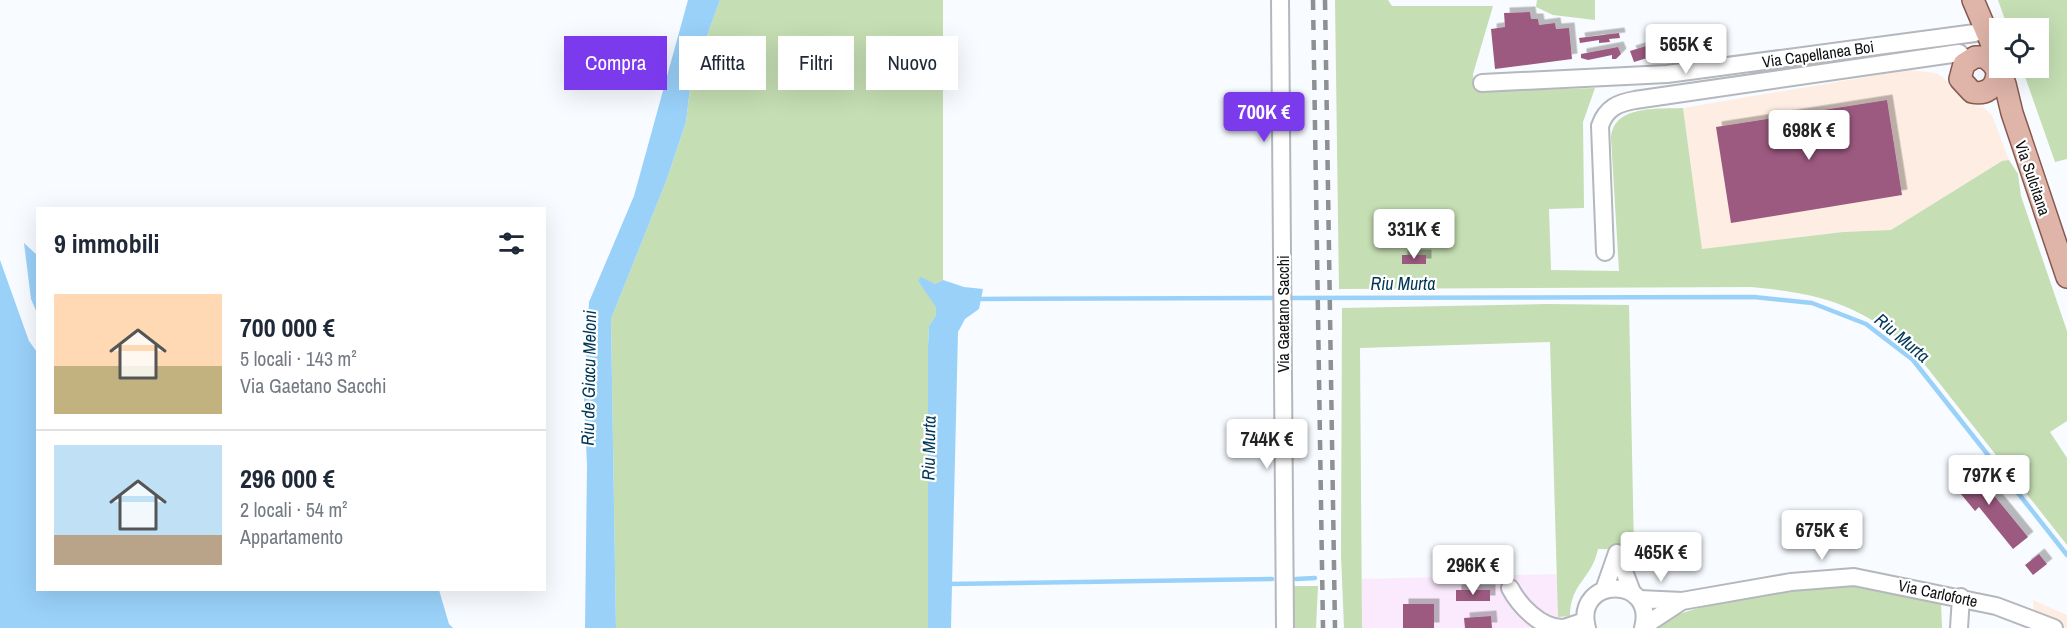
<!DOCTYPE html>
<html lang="it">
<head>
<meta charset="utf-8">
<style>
	body { margin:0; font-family:"Archivo Narrow",sans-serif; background:#f6f6f7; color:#1f2937; height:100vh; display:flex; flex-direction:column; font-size:22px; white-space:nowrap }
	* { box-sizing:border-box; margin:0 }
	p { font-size:20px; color:#747a83 }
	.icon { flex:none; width:33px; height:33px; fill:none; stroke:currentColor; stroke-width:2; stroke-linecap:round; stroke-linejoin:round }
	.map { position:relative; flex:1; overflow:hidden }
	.sheet { position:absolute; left:36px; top:207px; width:510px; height:384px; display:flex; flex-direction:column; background:#fff; border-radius:0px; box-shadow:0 6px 24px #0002 }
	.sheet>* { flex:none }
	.guide { position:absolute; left:564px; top:36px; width:570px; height:54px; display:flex; gap:12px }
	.controls { position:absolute; left:1989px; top:18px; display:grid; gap:12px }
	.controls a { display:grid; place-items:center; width:60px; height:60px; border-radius:0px; background:#fff; box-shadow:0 6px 24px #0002; font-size:30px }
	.price { position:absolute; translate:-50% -51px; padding:0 14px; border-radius:6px; background:#fff; color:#222; font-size:20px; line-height:39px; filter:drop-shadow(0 2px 3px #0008) }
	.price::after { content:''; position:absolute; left:50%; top:36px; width:18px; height:14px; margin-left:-9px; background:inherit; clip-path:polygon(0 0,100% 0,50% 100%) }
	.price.selected { background:#7c3aed; color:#fff }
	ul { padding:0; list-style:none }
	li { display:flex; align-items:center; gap:18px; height:150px; padding:0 18px }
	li+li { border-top:2px solid #e0e1e3 }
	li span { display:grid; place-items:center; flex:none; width:168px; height:120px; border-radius:0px; color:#555 }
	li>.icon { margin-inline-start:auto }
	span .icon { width:72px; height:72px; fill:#fffc; stroke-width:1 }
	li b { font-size:26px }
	h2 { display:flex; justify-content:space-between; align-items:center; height:72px; padding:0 18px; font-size:26px }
	.pill { padding:0 21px; border-radius:0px; background:#fff; box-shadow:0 6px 24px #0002; font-size:21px; line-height:54px }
	.pill.selected { background:#7c3aed; color:#fff }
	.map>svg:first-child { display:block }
	.commercial { fill:#feede2 }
	.industrial { fill:#fbeafd }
	.green { fill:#c5deb3 }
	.water { fill:#9ad1f9 }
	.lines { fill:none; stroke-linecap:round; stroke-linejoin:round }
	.stream { stroke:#9ad1f9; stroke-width:4.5 }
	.building { fill:#9d5a80; filter:url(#shadow) }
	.minor-casing { stroke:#b4b7bc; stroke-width:20 }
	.major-casing { stroke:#885a4e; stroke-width:24 }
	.minor { stroke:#fff; stroke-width:16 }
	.major { stroke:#dfb4a9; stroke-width:21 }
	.rail { stroke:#8e9092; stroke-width:4.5; stroke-dasharray:10 10; stroke-linecap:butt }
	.labels { text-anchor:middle; stroke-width:4.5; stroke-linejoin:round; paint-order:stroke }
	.street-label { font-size:16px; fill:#0e0f10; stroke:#fff }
	.water-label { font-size:18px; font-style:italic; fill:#003757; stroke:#fff }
</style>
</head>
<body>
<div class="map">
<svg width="2067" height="628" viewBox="0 0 2067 628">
	<defs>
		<filter id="shadow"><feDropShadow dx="5.5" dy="-5.5" stdDeviation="0" flood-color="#0004"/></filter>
	</defs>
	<rect width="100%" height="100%" fill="#f8fbff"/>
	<path class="commercial" d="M1908,70L1936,73L1944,78L1963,101L1983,107L1992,115L2009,160L2002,161L1891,230L1843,232L1702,249L1683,108Z
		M2033,600L2067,615V628H2035Z"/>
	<path class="industrial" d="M1558,574L1559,628H1362V579Z"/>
	<path class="green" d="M720,0H943V280L935,284L918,281L937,307L936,315L929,326L928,347V628H616L611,319L667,179L686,122L691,80Z
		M1335,0H1388L1392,6H1493L1473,74L1475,89L1502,91L1595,88L1583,122L1584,208L1549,209L1551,270L1619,271L1611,138C1613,105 1657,109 1683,108L1702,249L1843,232L1891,230L2002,161L2009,160L2018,174L2021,196L2067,331V421L2050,432L2067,458V545L1918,356C1863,305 1825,294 1751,287L1339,289Z
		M1537,0H1595V20L1553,15L1536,7Z
		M1998,0H2067V159L2055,162L2022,68H2038V28H2008Z
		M1548,304L1629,305L1634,550L1598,549C1592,579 1570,583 1570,616L1558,617L1550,342L1360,348L1362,628H1344L1341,555L1342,308Z
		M1851,585L1889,591L1941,603L1942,628H1655C1681,601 1810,588 1851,585Z
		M1291,586H1318L1316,628H1291Z"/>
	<path class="water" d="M688,0H720L691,80L686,122L667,179L611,319L616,628H585L587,465L584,401L589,302L634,196Z
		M24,243L37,255V313L31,299Z
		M0,260L29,341L37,352L38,590H439L449,624L453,628H0Z
		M921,277L935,284L943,280L964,287L983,289L979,309L965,319L958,332L951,628H928V347L929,326L936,315V307L918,281Z"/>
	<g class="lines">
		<path class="stream" d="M1286,298L1754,297L1812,303L1866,324L1913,360L2067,555
			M977,299L1278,298
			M1296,579L1315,578
			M948,584L1272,579"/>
	</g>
	<path class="building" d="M1530,12L1531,19H1538L1539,25L1555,23L1556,29L1569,28L1572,59L1495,69L1491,29L1505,27L1504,13Z
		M1619,33L1620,38L1609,39L1610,42L1599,43V40L1580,43L1579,38Z
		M1699,35L1702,62L1690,64L1687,36Z
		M1666,36L1670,51L1634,62L1630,51L1656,43L1655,40Z
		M1618,47L1621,54L1616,59H1612V55L1588,60L1581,58V54Z
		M1887,100L1902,195L1731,223L1716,127Z
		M1402,255H1426V264H1402Z
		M1970,466L2028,537L2013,549L1979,507L1975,511L1951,482Z
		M2039,554L2047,564L2033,575L2025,565Z
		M1456,590H1490V601H1456Z
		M1403,604H1434V628H1403Z
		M1491,616L1492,628H1465L1464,618Z"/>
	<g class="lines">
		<g class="minor-casing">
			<path id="minor" d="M1280,0L1285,628
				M1482,83L1667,74L1975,33
				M1605,252L1600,126C1606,108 1618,103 1635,100L1959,53L1967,60
				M1617,553L1632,592
				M1510,588C1519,605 1540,628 1562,628C1569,627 1578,623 1585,621
				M1604,590L1617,553
				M1639,599L1682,601L1791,582L1854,577L1996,606L2054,628
				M1644,626L1682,601
				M1587,628C1573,576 1657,575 1643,628
				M1959,628L1961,597"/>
		</g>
		<g class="major-casing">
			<path id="major" d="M1973,0L1993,47V64
				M1997,73C1996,88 1986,95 1972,92L1960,79L1964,64L1975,57H1985L1993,64L2005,84L2012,113L2067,277"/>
		</g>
		<use href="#minor" class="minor"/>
		<use href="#major" class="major"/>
		<path class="rail" d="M1313,0L1323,628
			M1325,0L1335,628"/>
	</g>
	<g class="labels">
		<g class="street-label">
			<text transform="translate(1818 54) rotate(-8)" y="6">Via Capellanea Boi</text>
			<text transform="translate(2033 178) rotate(71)" y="6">Via Sulcitana</text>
			<text transform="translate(1283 314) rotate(-90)" y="6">Via Gaetano Sacchi</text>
			<text transform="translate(1938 593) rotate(12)" y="6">Via Carloforte</text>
		</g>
		<g class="water-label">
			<text x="1403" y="290">Riu Murta</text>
			<text transform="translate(1902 338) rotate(40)" y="6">Riu Murta</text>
			<text transform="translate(589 378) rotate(-89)" y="6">Riu de Giacu Meloni</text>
			<text transform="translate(929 448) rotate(-89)" y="6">Riu Murta</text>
		</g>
	</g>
</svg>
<div class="controls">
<a><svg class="icon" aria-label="locate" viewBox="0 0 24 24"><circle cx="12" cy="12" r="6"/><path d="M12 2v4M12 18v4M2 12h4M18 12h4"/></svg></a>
</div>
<b class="price" style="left:1686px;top:75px">565K €</b>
<b class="price selected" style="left:1264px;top:143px">700K €</b>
<b class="price" style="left:1809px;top:161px">698K €</b>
<b class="price" style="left:1414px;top:260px">331K €</b>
<b class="price" style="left:1267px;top:470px">744K €</b>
<b class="price" style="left:1989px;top:506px">797K €</b>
<b class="price" style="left:1822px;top:561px">675K €</b>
<b class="price" style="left:1661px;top:583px">465K €</b>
<b class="price" style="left:1473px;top:596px">296K €</b>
<div class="guide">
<a class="pill selected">Compra</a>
<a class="pill">Affitta</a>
<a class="pill">Filtri</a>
<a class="pill">Nuovo</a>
</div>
<section class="sheet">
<h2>9 immobili<svg class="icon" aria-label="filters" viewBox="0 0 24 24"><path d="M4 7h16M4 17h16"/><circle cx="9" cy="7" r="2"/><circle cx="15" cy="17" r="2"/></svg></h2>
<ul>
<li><span style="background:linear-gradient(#ffd9b3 60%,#c2b280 0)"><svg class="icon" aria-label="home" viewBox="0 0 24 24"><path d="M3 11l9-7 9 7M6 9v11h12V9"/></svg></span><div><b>700 000 €</b><p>5 locali · 143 m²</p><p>Via Gaetano Sacchi</p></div></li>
<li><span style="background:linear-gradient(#bfe0f5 75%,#b9a48a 0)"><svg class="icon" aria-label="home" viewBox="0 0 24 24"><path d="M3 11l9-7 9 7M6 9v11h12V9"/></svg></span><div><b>296 000 €</b><p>2 locali · 54 m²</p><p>Appartamento</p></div></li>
</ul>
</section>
</div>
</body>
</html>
